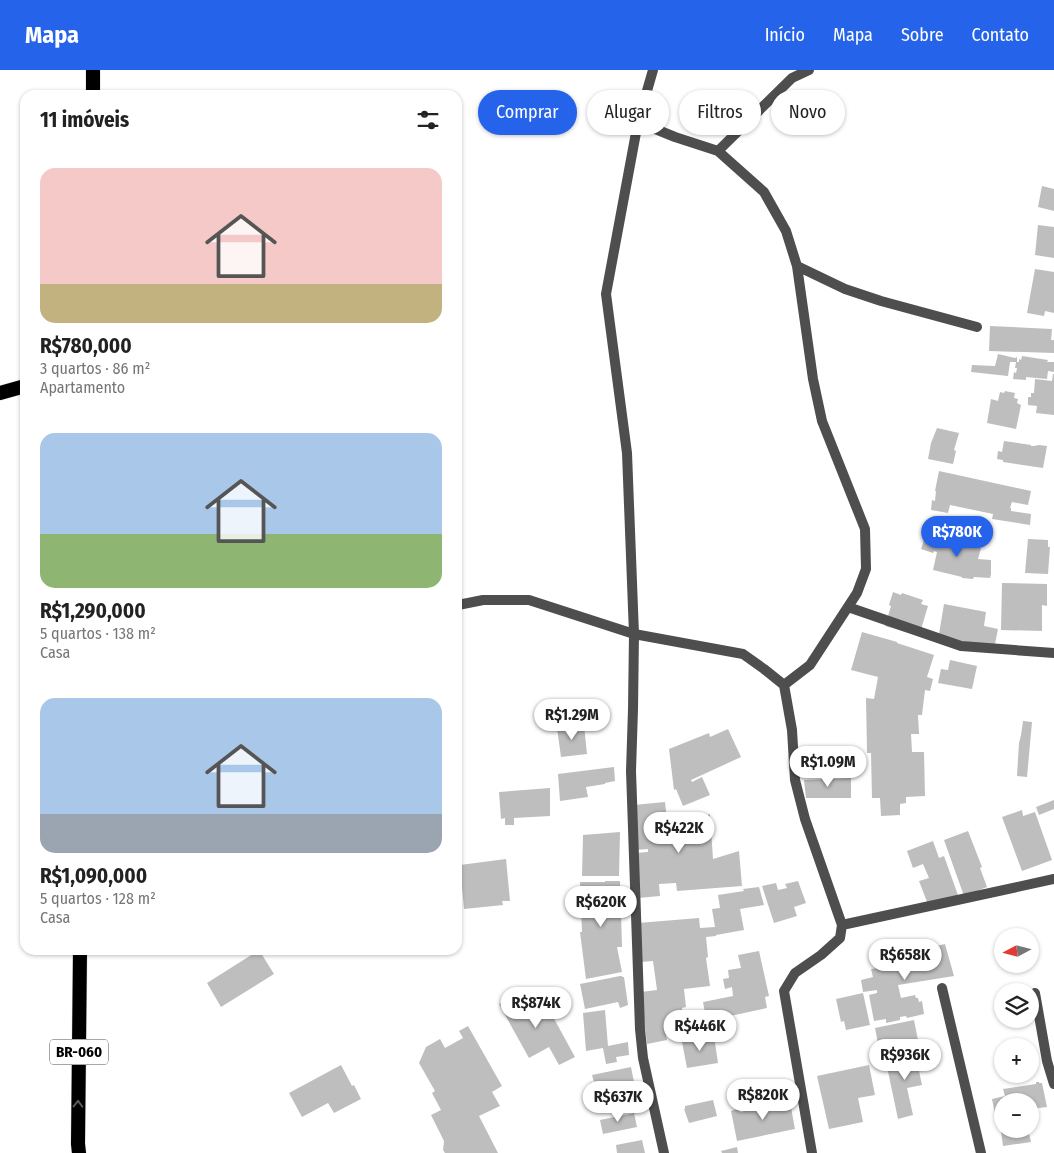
<!DOCTYPE html>
<html lang="pt">
<head>
<meta charset="utf-8">
<style>
	body { margin:0; font-family:"Fira Sans Condensed",sans-serif; background:#f6f6f6; color:#222; height:100vh; display:flex; flex-direction:column; font-size:19px; white-space:nowrap }
	* { box-sizing:border-box; margin:0 }
	p { font-size:16px; color:#767676 }
	.icon { flex:none; width:28px; height:28px; fill:none; stroke:currentColor; stroke-width:2; stroke-linecap:round; stroke-linejoin:round }
	.map { position:relative; flex:1; overflow:hidden }
	.drawer { position:absolute; left:20px; top:20px; width:442px; height:865px; display:flex; flex-direction:column; background:#fff; border-radius:15px; box-shadow:0 1px 4px #0004 }
	.drawer>* { flex:none }
	.banner { position:absolute; left:478px; top:20px; width:475px; height:45px; display:flex; gap:10px }
	.needle { width:32px; rotate:263deg }
	.tools { position:absolute; left:994px; top:858px; display:grid; gap:10px }
	.tools a { display:grid; place-items:center; width:45px; height:45px; border-radius:50%; background:#fff; box-shadow:0 1px 4px #0004; font-size:25px }
	.price { position:absolute; translate:-50% -42px; padding:0 11px; border-radius:18px; background:#fff; color:#222; font-size:16px; line-height:32px; filter:drop-shadow(0 1px 2px #0008) }
	.price::after { content:''; position:absolute; left:50%; top:30px; width:15px; height:11px; margin-left:-8px; background:inherit; clip-path:polygon(0 0,100% 0,50% 100%) }
	.price.selected { background:#2563eb; color:#fff }
	ul { padding:0; list-style:none }
	li { display:grid; align-content:center; gap:10px; height:265px; padding:0 20px }
	li span { display:grid; place-items:center; height:155px; border-radius:15px; color:#555 }
	li>.icon { margin-inline-start:auto }
	span .icon { width:90px; height:90px; fill:#fffc; stroke-width:1 }
	li b { font-size:21px }
	h2 { display:flex; justify-content:space-between; align-items:center; height:60px; padding:0 20px; font-size:21px }
	.chip { padding:0 18px; border-radius:22px; background:#fff; box-shadow:0 1px 4px #0004; font-size:18px; line-height:45px }
	.chip.selected { background:#2563eb; color:#fff }
	header { display:flex; align-items:center; gap:30px; box-sizing:border-box; height:70px; padding:0 25px; background:#2563eb; color:#fff }
	header strong { font-size:24px }
	nav { display:flex; gap:28px; margin-inline-start:auto; font-size:18px }
	.map>svg:first-child { display:block }
	.building { fill:#bebebe }
	.lines { fill:none; stroke-linecap:round; stroke-linejoin:round }
	.trunk-casing { stroke:#dbdbdb; stroke-width:15 }
	.minor { stroke:#4e4e4e; stroke-width:10 }
	.trunk { stroke:#000; stroke-width:14 }
	.oneway { stroke:#595959 }
	.labels { text-anchor:middle; stroke-width:4; stroke-linejoin:round; paint-order:stroke }
	.shield { fill:#fff; stroke:#4c4c4c; stroke-width:1 }
	.shield-label { font-size:15px; font-weight:bold; fill:#000 }
</style>
</head>
<body>
<header>
<strong>Mapa</strong>
<nav><a>Início</a><a>Mapa</a><a>Sobre</a><a>Contato</a></nav>
</header>
<div class="map">
<svg width="1054" height="1083" viewBox="0 0 1054 1083">
	<rect width="100%" height="100%" fill="#fff"/>
	<path class="building" d="M1042,116L1054,119V141L1038,137Z
		M1038,155L1054,157V188L1035,185Z
		M1035,199L1054,202V243L1045,241L1044,246L1027,243Z
		M990,256L1052,259L1051,270H1054V283L989,281Z
		M998,284L1015,288L1017,287V292H1019V289L1021,290L1022,286L1048,290L1047,292H1054V302L1048,301L1047,309L1026,307V310L1013,309L1014,302L1016,303L1017,298H1015L1016,292H1010L1008,306L971,302L972,295L995,296Z
		M1053,304H1054V345L1036,343L1037,336L1028,335V327H1031V323H1034L1035,309L1052,311Z
		M1005,321L1015,323L1014,328L1018,329L1017,333L1021,335L1016,359L987,353L991,329L998,331L1000,322L1004,323Z
		M937,358L959,363L954,380L956,381L953,394L928,389L931,373Z
		M1004,371L1031,375V376H1034L1039,375L1047,376L1043,398L1003,392V390L997,389L998,381L1002,382Z
		M939,401L1031,421L1028,435L1012,432L1010,438H1011V441L1031,444L1030,455L992,449L993,444L950,435L948,443L931,440L932,430L935,431L936,421H935Z
		M926,464L981,478L978,489L991,490V504L990,508L974,507L973,509L962,508V507L933,500L937,482L934,481L933,483L921,479Z
		M1028,469L1048,470V477H1050L1048,504L1025,503Z
		M1002,513L1047,514V536L1042,535V561L1001,560Z
		M893,522L901,525L902,523L923,530L921,534L928,536L919,566L885,556L891,536L889,535Z
		M944,534L986,542L984,556L998,559L994,579L938,570Z
		M862,562L897,572V573L934,585L927,607L933,609L930,621L925,620L922,645H918L919,664H911L912,682H924L925,726L906,727V733L900,734V745L881,746L880,728H872L871,683H867L866,628L874,629L878,607L851,600Z
		M950,590L977,596L972,619L938,613L941,599L948,600Z
		M1023,651L1032,652L1027,707L1017,706L1019,673L1021,665Z
		M584,655L587,684L561,687L557,658Z
		M728,659L741,687L691,710L692,712L702,707L710,725L683,736L676,719L674,720L669,679L709,663L710,667Z
		M614,697L615,711L605,713V714L586,717L588,727L560,731L558,704Z
		M851,708V728H806L804,710Z
		M550,718V746L514,748V755H505V748L501,749L499,722Z
		M1054,730V739L1039,745L1036,737Z
		M665,732L667,750L672,749V757L710,744L713,789L739,781L742,816L677,821L676,813L659,814L660,826L638,828L635,783L648,782V779L635,780L634,735Z
		M1022,740L1023,746L1035,742L1052,790L1022,801L1002,747Z
		M968,761L982,797L980,798L987,817L964,826L944,770Z
		M620,762L619,806H582L583,765Z
		M933,771L939,788L944,786L959,828L929,837L919,811L929,808L923,794L913,798L907,781Z
		M506,789L510,831H502L503,835L464,839L460,795Z
		M605,811H620L622,877H617L622,902L586,909L580,862H582L580,812H605Z
		M798,811L806,833L794,837L797,846L774,853L762,816L776,813L778,820L787,818L785,814Z
		M759,817L764,835L740,839L744,860L716,865V866L706,867L708,887L706,888L710,916L684,919L686,937L682,938L683,958L668,961L669,964L666,965L667,970L647,974L641,922L657,920L653,891L641,892L638,853L699,848L700,858L715,857L712,839L720,838L718,825L744,821L743,819Z
		M945,874L954,906L898,915L901,928L915,925L916,928H918L919,932L922,931L924,944L907,948L906,946L900,947V950L886,953V949L874,951L869,925L877,923V920L863,922L861,910L873,907L871,899L893,896L890,883L920,877L921,882L924,881L923,879Z
		M259,880L274,904L221,937L207,913Z
		M759,881L769,926L765,927L767,938L730,946L731,949L707,954L703,932L733,926L732,917L725,919L723,909L729,908L728,900L741,898L738,885Z
		M620,906H622V907H624L628,935L620,938L618,932L585,939L580,914Z
		M520,922L531,942L546,934L575,987L559,995L549,977L529,988L499,934Z
		M863,923L870,955L846,960L844,951L841,952L836,929Z
		M605,940L608,976L628,972L629,985L616,987L617,992L606,994L603,978L586,981L583,943Z
		M914,950L920,980L881,989L875,958Z
		M468,956L502,1016L492,1022L500,1036L479,1046L498,1083H445L443,1080L444,1071L431,1045L441,1040L432,1023L435,1021L419,993L426,977L440,969L445,978L463,968L459,961Z
		M714,966L718,993L687,998L682,972Z
		M922,984L926,1000L919,1001L922,1015L907,1018L913,1045L898,1049L886,992Z
		M341,995L352,1016L354,1015L361,1029L334,1043L328,1033L302,1047L289,1023Z
		M869,995L875,1025L858,1028L863,1052L829,1059L817,1006Z
		M631,997L634,1012L621,1014V1017L636,1014L639,1028L595,1037L592,1023L598,1021V1019L590,1021V1013L594,1012L592,1005Z
		M1036,1012H1039V1013H1042L1047,1037L1030,1039V1031H1002V1043L995,1044L992,1029L1005,1026L1003,1019L1036,1014Z
		M713,1030L717,1046L689,1053L684,1039H685V1036Z
		M790,1032L795,1059L737,1071L731,1041L740,1038V1042Z
		M634,1043L637,1057L603,1064L600,1050Z
		M1000,1055H1002V1059H1028L1031,1072L1003,1076Z
		M642,1070L645,1083H617L616,1075Z
		M737,1077L738,1083H722L721,1081Z"/>
	<g class="lines">
		<g class="trunk-casing">
			<path id="trunk" d="M93,25V0
				M0,323L25,316
				M79,1083L78,1074L80,880"/>
		</g>
		<path class="minor" d="M653,0L638,52L606,224L627,383L634,564L633,639L631,701L640,959L643,988L664,1083
			M638,52L675,67L718,81L764,122L786,161L797,196L813,309L822,351L865,459L866,499L857,523L810,595L784,615
			M718,81L792,8L809,0
			M797,196L845,219L881,231L977,257
			M458,535L483,530H529L634,564L743,584L764,599L784,615L792,660L795,710L805,749L842,855L840,868L821,885L795,903L784,921L812,1083
			M848,537L961,576L1054,583
			M842,855L1054,809
			M942,918L981,1083
			M1035,923L1047,991L1054,1014"/>
		<use href="#trunk" class="trunk"/>
	</g>
	<defs><path id="oneway-chevron" d="M-2-3.5L2.5 0L-2 3.5" fill="none" stroke-width="1.6" stroke-linecap="round" stroke-linejoin="round" transform="scale(1.25)"/></defs>
	<use class="oneway" href="#oneway-chevron" transform="translate(78 1034) rotate(-89)"/>
	<g class="labels">
		<rect class="shield" x="50" y="969.5" width="58" height="25" rx="4"/>
		<g class="shield-label">
			<text x="79" y="987">BR-060</text>
		</g>
	</g>
</svg>
<div class="tools">
<a><svg class="needle" viewBox="-14 -14 28 28"><path d="M0-13l5 13h-10z" fill="#e53935"/><path d="M0 13l5-13h-10z" fill="#767676"/></svg></a>
<a><svg class="icon" aria-label="layers" viewBox="0 0 24 24"><path d="M12 4l9 5-9 5-9-5zM3 14l9 5 9-5"/></svg></a>
<a>+</a>
<a>−</a>
</div>
<b class="price selected" style="left:957px;top:488px">R$780K</b>
<b class="price" style="left:572px;top:671px">R$1.29M</b>
<b class="price" style="left:828px;top:718px">R$1.09M</b>
<b class="price" style="left:679px;top:784px">R$422K</b>
<b class="price" style="left:601px;top:858px">R$620K</b>
<b class="price" style="left:905px;top:911px">R$658K</b>
<b class="price" style="left:536px;top:959px">R$874K</b>
<b class="price" style="left:700px;top:982px">R$446K</b>
<b class="price" style="left:905px;top:1011px">R$936K</b>
<b class="price" style="left:763px;top:1051px">R$820K</b>
<b class="price" style="left:618px;top:1053px">R$637K</b>
<div class="banner">
<a class="chip selected">Comprar</a>
<a class="chip">Alugar</a>
<a class="chip">Filtros</a>
<a class="chip">Novo</a>
</div>
<section class="drawer">
<h2>11 imóveis<svg class="icon" aria-label="filters" viewBox="0 0 24 24"><path d="M4 7h16M4 17h16"/><circle cx="9" cy="7" r="2"/><circle cx="15" cy="17" r="2"/></svg></h2>
<ul>
<li><span style="background:linear-gradient(#f6c9c9 75%,#c2b280 0)"><svg class="icon" aria-label="home" viewBox="0 0 24 24"><path d="M3 11l9-7 9 7M6 9v11h12V9"/></svg></span><div><b>R$780,000</b><p>3 quartos · 86 m²</p><p>Apartamento</p></div></li>
<li><span style="background:linear-gradient(#a9c7e8 65%,#8fb573 0)"><svg class="icon" aria-label="home" viewBox="0 0 24 24"><path d="M3 11l9-7 9 7M6 9v11h12V9"/></svg></span><div><b>R$1,290,000</b><p>5 quartos · 138 m²</p><p>Casa</p></div></li>
<li><span style="background:linear-gradient(#a9c7e8 75%,#9aa5b1 0)"><svg class="icon" aria-label="home" viewBox="0 0 24 24"><path d="M3 11l9-7 9 7M6 9v11h12V9"/></svg></span><div><b>R$1,090,000</b><p>5 quartos · 128 m²</p><p>Casa</p></div></li>
</ul>
</section>
</div>
</body>
</html>
